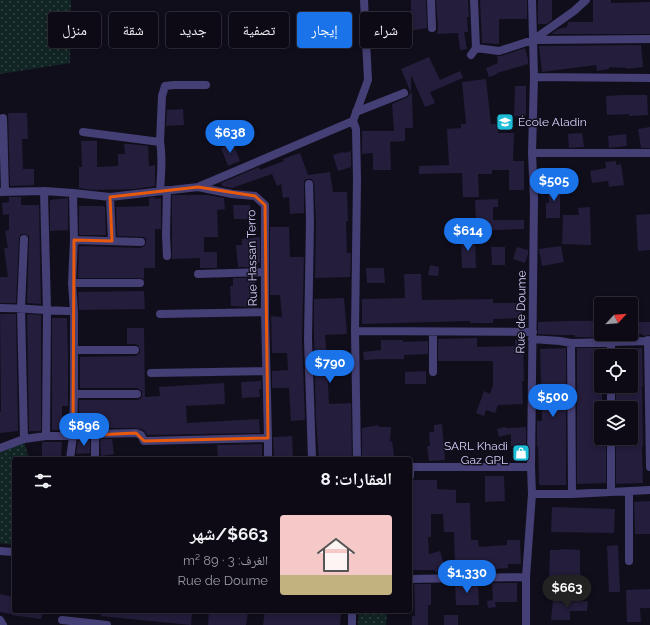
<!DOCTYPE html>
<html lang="ar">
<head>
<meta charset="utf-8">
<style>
	body { margin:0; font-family:Raleway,"Noto Naskh Arabic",sans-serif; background:#1b1822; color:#f1f3f6; direction:rtl; height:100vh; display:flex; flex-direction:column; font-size:15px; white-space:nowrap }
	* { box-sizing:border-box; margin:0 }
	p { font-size:13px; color:#9a9aa0 }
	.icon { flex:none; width:22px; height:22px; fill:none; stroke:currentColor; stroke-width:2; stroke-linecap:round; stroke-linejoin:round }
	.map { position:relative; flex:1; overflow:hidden; direction:ltr }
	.side { position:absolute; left:12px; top:457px; width:400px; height:156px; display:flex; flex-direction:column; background:#0d0a15; border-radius:4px; box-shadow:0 2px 6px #0003,0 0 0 1px #2d2b34; direction:rtl }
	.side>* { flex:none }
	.banner { position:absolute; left:12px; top:12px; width:400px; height:36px; direction:rtl; display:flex; gap:8px }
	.needle { width:26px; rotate:64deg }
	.fabs { position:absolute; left:594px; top:297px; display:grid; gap:8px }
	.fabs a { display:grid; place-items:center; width:44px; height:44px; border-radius:4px; background:#0d0a15; box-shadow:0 2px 6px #0003,0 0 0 1px #2d2b34; font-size:20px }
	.price { position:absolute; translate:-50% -34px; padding:0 9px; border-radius:14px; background:#1a73e8; color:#fff; font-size:13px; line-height:26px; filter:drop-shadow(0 1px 2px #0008) }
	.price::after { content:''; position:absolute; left:50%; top:24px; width:12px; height:9px; margin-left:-6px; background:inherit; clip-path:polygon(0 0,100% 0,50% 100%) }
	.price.current { background:#222; color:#fff }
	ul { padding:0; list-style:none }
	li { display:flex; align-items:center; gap:12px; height:100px; padding:0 20px }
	li span { display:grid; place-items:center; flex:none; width:112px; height:80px; border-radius:4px; color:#555 }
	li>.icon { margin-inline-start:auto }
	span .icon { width:48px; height:48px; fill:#fffc; stroke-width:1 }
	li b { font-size:17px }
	h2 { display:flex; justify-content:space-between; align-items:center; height:48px; padding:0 20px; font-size:17px }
	.pill { padding:0 14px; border-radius:4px; background:#0d0a15; box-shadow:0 2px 6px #0003,0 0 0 1px #2d2b34; font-size:14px; line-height:36px }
	.pill.current { background:#1a73e8; color:#fff }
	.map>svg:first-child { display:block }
	.grass { fill:url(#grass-dots) }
	.building { fill:#241d3b }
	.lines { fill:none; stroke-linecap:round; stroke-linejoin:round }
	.minor { stroke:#443f75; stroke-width:8 }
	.marked { fill:none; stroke:#e8590c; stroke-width:3; stroke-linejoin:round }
	.labels { text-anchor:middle; stroke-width:3; stroke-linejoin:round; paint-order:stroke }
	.poi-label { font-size:12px; fill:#d6d0f9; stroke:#110e1c; text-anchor:start }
	.street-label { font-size:12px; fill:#d6d0f9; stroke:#110e1c }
</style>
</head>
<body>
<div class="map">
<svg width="650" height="625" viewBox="0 0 650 625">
	<defs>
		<pattern id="grass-dots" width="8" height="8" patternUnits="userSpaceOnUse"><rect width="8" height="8" fill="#122525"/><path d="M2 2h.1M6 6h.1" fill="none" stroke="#344445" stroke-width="1.8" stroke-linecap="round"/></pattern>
	</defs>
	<rect width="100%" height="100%" fill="#110e1c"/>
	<path class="grass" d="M0,0H71L70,63L0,74Z
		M24,441L29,459H14V545L0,543V445Z
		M359,611H382L387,613L386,625H358Z"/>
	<path class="building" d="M411,0H426L427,28L410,31V32L393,34L391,13L411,11Z
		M436,0H468L469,17H467L468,32H464L467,49L460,50L458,33L437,34L438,28Z
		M480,0H527V19H499V44L482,43Z
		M538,0H552V20L547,24H538Z
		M593,0H611V3L650,2V34H551L558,29L567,27L568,22H593Z
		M641,45L643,67L627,69V68L609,67V69L597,71L596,65L542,72L539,46Z
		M525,48L528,59V64L497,73V74L489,77L486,68L498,63L497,56H501Z
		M429,57L440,80L460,71L463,78L430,92L435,103L425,107L411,75V93L401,69Z
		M486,79L491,124H499L498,133H514L513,161H524V190H509V170H492V174H478L479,197H463L462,173L419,174V166L449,165L447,129L461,128V124H466L462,82Z
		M515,86H526V116H514Z
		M412,93L413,128H405V141L390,142L391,170H373V153L362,154V131H394L392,104L406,98L409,96V94Z
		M623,95H647L648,115L629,116V114L607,115L606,96Z
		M183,109L184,125L166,126L167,110Z
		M8,113H27L28,139H22L23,169H34V185L10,186Z
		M650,127V148H641L638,129Z
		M582,133L584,147L569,148L568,134Z
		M626,134L627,146L609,148L608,136Z
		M81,141H97V167L118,166V154H125L124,144H130L148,146L149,166L155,165V186L134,189L93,190L79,188V167H82Z
		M233,143L240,161L228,166L221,148Z
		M351,151V167L338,171L333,155L343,152L344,153Z
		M300,153L308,175L330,172L333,192H347L348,221H346L347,253H351L350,277L315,278L316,222L314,184L312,179H306L304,181V213L290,214L289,197L283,198L281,184L277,186L272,174L232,188L222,186L221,183L259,167L260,170L284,161L283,159Z
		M616,161V165L621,164L624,185L609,187L608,181L592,183L590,171L606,168L605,162Z
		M548,185H562L563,195H560V218H546V203H549Z
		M172,195H207L224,198L225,209L217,210L218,237H204V252H217V268H200V258L172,259Z
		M9,197H21V205H39L41,304L27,303L29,239V236L25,234H21L19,239L16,303H0V277H8L4,248H8L5,231L9,230V214L3,215L2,203L9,202Z
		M155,197V199L161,198V229H155V268H144V279L140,278H78L79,246L141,248L145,245L146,242V239L144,237L117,236L116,207L149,206V198Z
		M68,198V230L50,231V200Z
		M498,199V207H493V220H524V229L470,231V221H476L475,200Z
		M233,205H250V219H234Z
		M79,206H104V207H105L106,235H79Z
		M590,207L591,245L562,244L563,215H579L578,208Z
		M650,214V250L638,251L636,215Z
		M270,227H289L290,257H304L302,339L305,420L291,421L289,388H272V371L288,370L287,353H272L271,316L282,317L280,295H270Z
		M260,237V263H254V267H238L236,245H242V239Z
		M461,237H475L476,268H462Z
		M561,246L564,262L542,266L539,249Z
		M491,247H505V265H492Z
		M517,247L528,250V254L525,263L513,259Z
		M430,265L439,267L438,276L428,275Z
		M366,268H384L385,283H367Z
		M404,274H421L422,300L493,299V303H522V318L493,319V323H470V321L362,324V299L405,298Z
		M233,278H255L257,307L231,306L230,286H233Z
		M144,291L145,309L79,310L78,292Z
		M344,298L347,334L325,335L327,357L338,354L340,361L327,365L329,404L351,403L352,459H319L316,420L314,339V299Z
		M0,314H16L18,431L0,433V412H1Z
		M27,314L41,315V431H29Z
		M52,318H67L68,357V406H62V430H52Z
		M631,320H638V322H650V335L643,336V334H631Z
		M569,321H601V334H604V337H575V335H560L538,334V322Z
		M127,328H144L145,397L160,396L159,387L224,383L225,404L186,406L187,423L259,419L260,433L147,435L144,430L136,428H95L79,430V400H137L140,399L142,396V391L137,388H80V357L135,356L140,353V350L138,345L135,344H127Z
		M477,338V347L515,346V340H523L524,381H522L523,404L498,405L495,413L486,410L484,416L476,413L484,391L490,394L493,385V361H438V339Z
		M381,340H403V342L428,341V354L404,355V359H381L364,360L363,352L381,350Z
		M566,348V485H539L538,446H537V421H542L540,349Z
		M577,348H604V349H606V356H601V386H602V408H601V438H606V483L577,484Z
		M642,348L643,386H642L643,446H642L643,483L616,484V438H631V408H616V386H631V356H616V349Z
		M426,371V384H405V372Z
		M261,381V389H259L260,397L242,398L241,382Z
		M442,424L445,460L429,461L427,446H430L429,432H434V425Z
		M379,425V427H391L390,442L392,441L394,457L383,459H362V428Z
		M505,427L506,428L526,427V446H511V434L499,437L497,429Z
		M292,436L293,459H274L273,437Z
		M100,439H112L114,454L101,456Z
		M90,440V453L76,454L78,441Z
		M42,442H62L61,459H42Z
		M262,444V459H218L217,445Z
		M485,476H504L505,501L485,502Z
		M413,480H437V489L456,490V503H470L471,540H478L479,547L507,545V540H520L521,564H508V568L479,570V569H455L454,532H444L443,514H431V537H428L429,554L440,551L445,569L435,572V570H410V541H412V481Z
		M650,501V534H635L634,502Z
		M552,507L615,509L614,533L551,532Z
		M618,545L620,592H609L607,546Z
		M560,549L580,550V578L558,577V581H549L550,550H560Z
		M478,583L479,605H456L455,584Z
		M492,583H517V602H495L496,607L488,608L487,601L493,600Z
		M414,584H431V605H428V625H412V616H415Z
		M650,589V608H640L641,622H627L626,590Z
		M0,594L14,597V611H43L41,619L12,615V614L0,612Z
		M553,600L588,601L587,611H570V620H551Z
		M101,611H192L191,625L101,616Z
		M209,611H248L246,625H208Z
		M265,611H313L341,614L340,625H263Z
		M444,615H458V625H444Z"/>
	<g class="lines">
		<path class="minor" d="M431,0L432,28
			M533,40L574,11L586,0
			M476,48L499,51L533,40L650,39
			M471,55L476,48L474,0
			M534,77L650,78
			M356,112L404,93
			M3,118L5,192
			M353,121L368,80L364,0
			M83,132L160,142C163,159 161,175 160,191
			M160,142L162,96L165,86L174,85H206
			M532,153H650
			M309,184L310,222L308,339L312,459
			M198,187L353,121L356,129L357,180L355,331L357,459
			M44,191L47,311L46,436H73L70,459
			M0,192L44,191L73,193L110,197L198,187L232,194L255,196L265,205V312L268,438V459
			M73,193L74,240L72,283L74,311V394L73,436L95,434L136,433L141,435L144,441L268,438
			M110,197L112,241
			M74,240L141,242
			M167,256L166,235L167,190
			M198,274L265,272
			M72,283H140
			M0,308C25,308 49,311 74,311
			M160,314L265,312
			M355,331L533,332
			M532,339L560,341L571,343L650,341
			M648,340L650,467
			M611,341V356
			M571,343L572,494
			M74,350H135
			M433,372V332
			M151,373L266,371
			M611,386V408
			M74,394H137
			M611,438V492
			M24,439L21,308L24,239
			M0,448L24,439L46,436
			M95,459V434
			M410,467H531
			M410,476V467
			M532,494H572L650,490
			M0,551L14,552
			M629,561V491
			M410,579L526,577
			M0,620L3,625
			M62,620L107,625
			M352,625V611
			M526,625V577L532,494L531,467L534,199L532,153L534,77L532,0"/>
	</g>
	<path class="marked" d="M198,187L255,196L265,205L268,438L144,441L136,433L73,436L74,240L112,241L110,197Z"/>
	<defs>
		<g id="university-square" transform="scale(0.9)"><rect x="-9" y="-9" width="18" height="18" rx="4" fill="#1dbcd7" stroke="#110e1c"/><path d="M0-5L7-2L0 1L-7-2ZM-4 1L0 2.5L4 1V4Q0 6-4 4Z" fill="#fff"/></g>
		<g id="shop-square" transform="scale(0.9)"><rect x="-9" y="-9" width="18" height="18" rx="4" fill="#1dbcd7" stroke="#110e1c"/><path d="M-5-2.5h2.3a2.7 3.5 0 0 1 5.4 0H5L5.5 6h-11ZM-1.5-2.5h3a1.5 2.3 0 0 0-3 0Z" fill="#fff"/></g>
	</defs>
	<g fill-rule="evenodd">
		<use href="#university-square" x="505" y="122"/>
		<use href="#shop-square" x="521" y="453"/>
	</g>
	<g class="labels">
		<g class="poi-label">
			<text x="518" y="126">École Aladin</text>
			<text x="508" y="450" text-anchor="end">SARL Khadi<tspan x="508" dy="14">Gaz GPL</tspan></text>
		</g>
		<g class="street-label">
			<text transform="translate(252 258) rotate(-91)" y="4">Rue Hassan Terro</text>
			<text transform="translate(521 312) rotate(-89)" y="4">Rue de Doume</text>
		</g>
	</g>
</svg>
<div class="fabs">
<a><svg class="needle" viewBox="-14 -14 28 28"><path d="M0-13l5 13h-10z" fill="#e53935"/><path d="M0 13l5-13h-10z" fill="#9a9aa0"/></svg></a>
<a><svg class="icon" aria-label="locate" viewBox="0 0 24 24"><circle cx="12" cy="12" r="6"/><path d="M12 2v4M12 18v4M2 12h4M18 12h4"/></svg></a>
<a><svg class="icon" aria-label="layers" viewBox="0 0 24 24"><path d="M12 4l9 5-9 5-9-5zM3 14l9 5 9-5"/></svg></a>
</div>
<b class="price" style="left:230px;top:154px">$638</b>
<b class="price" style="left:554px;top:202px">$505</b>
<b class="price" style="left:468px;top:252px">$614</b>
<b class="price" style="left:330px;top:384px">$790</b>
<b class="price" style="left:553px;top:418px">$500</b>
<b class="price" style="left:84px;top:447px">$896</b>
<b class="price" style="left:467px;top:594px">$1,330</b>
<b class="price current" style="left:567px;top:609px">$663</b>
<div class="banner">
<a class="pill">شراء</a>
<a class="pill current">إيجار</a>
<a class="pill">تصفية</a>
<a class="pill">جديد</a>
<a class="pill">شقة</a>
<a class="pill">منزل</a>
</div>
<section class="side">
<h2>العقارات: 8<svg class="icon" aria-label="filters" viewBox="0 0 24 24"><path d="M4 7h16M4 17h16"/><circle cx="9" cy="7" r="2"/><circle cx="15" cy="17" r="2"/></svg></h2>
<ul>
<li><span style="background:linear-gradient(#f6c9c9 75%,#c2b280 0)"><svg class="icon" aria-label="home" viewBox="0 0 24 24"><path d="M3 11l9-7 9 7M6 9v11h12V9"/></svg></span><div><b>$663/شهر</b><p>الغرف: 3 · 89 m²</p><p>Rue de Doume</p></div></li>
</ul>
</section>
</div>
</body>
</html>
